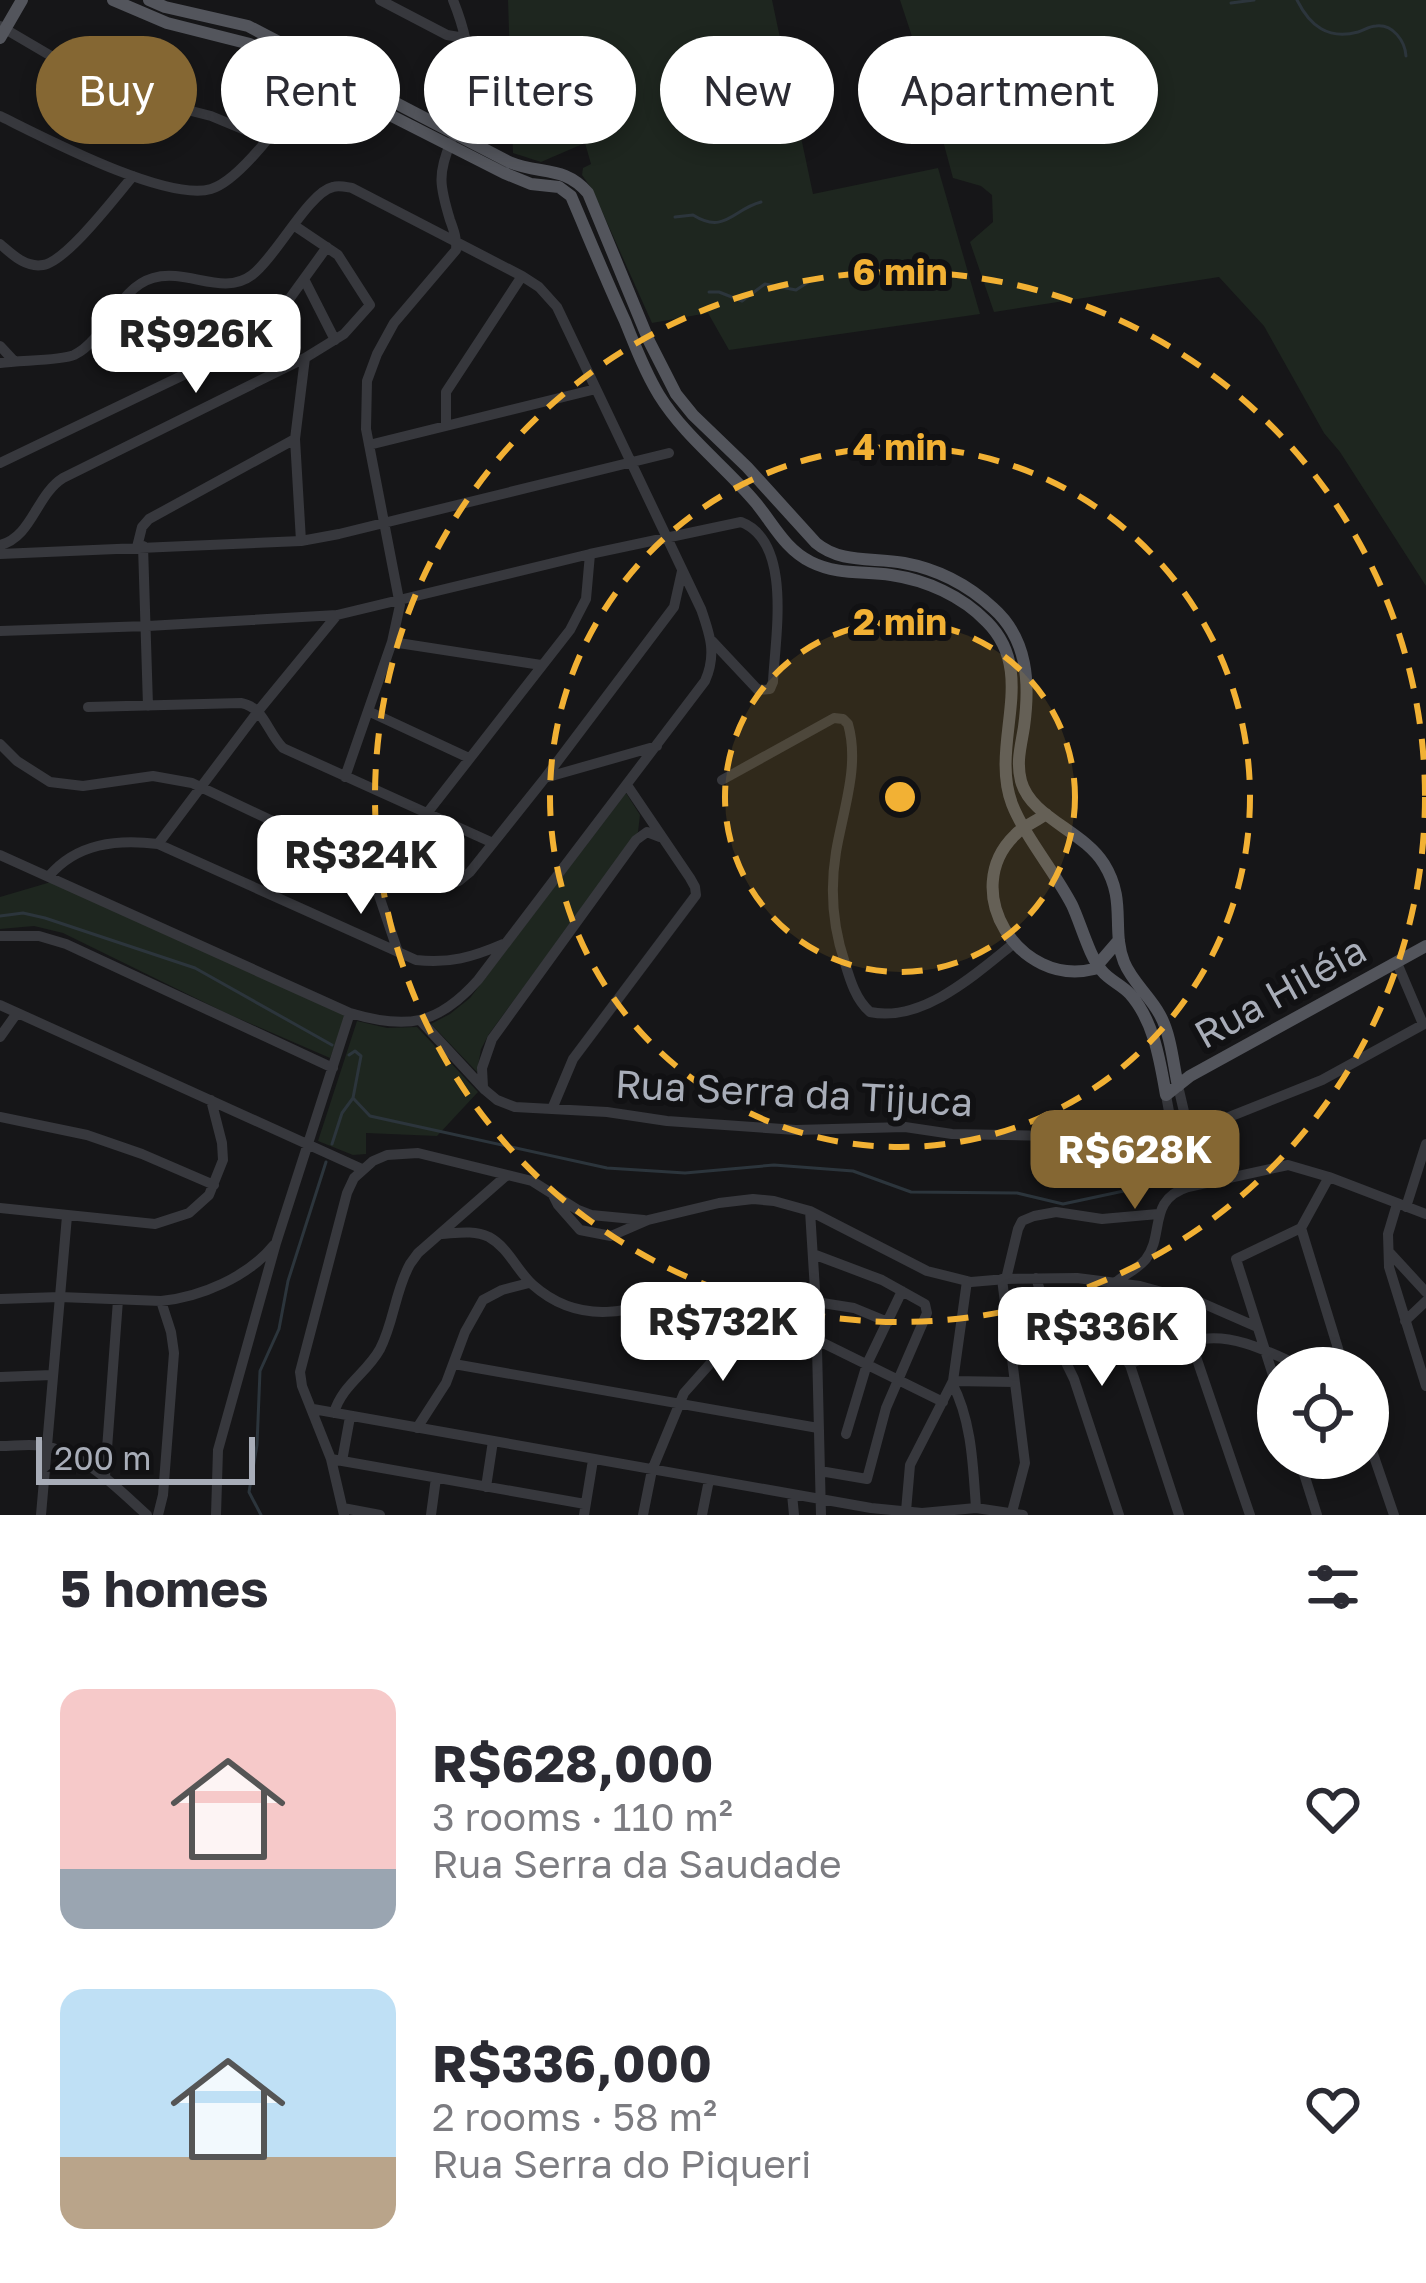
<!DOCTYPE html>
<html lang="en">
<head>
<meta charset="utf-8">
<style>
	body { margin:0; font-family:"Golos Text",sans-serif; background:#f7f7f7; color:#2b2b33; height:100vh; display:flex; flex-direction:column; font-size:45px; white-space:nowrap }
	* { box-sizing:border-box; margin:0 }
	p { font-size:39px; color:#7c7c81 }
	.icon { flex:none; width:66px; height:66px; fill:none; stroke:currentColor; stroke-width:2; stroke-linecap:round; stroke-linejoin:round }
	.map { position:relative; height:1515px; overflow:hidden }
	.details { display:flex; flex-direction:column; background:#fff; flex:1 }
	.details>* { flex:none }
	.banner { position:absolute; left:36px; top:36px; width:1356px; height:108px; display:flex; gap:24px }
	.buttons { position:absolute; left:1257px; top:1347px; display:grid; gap:24px }
	.buttons a { display:grid; place-items:center; width:132px; height:132px; border-radius:50%; background:#fff; box-shadow:0 6px 18px #0003; font-size:60px }
	.scale { position:absolute; left:36px; bottom:30px; width:219px; box-sizing:border-box; padding-left:12px; border:6px solid #a8adb8; border-top:0; font-size:33px; line-height:42px; white-space:nowrap; color:#a8adb8; -webkit-text-stroke:9px #111113; paint-order:stroke }
	.price { position:absolute; translate:-50% -102px; padding:0 27px; border-radius:24px; background:#fff; color:#222; font-size:39px; line-height:78px; filter:drop-shadow(0 3px 6px #0008) }
	.price::after { content:''; position:absolute; left:50%; top:72px; width:36px; height:27px; margin-left:-18px; background:inherit; clip-path:polygon(0 0,100% 0,50% 100%) }
	.price.active { background:#856733; color:#fff }
	ul { padding:0; list-style:none }
	li { display:flex; align-items:center; gap:36px; height:300px; padding:0 60px }
	li span { display:grid; place-items:center; flex:none; width:336px; height:240px; border-radius:24px; color:#555 }
	li>.icon { margin-inline-start:auto }
	span .icon { width:144px; height:144px; fill:#fffc; stroke-width:1 }
	li b { font-size:51px }
	h2 { display:flex; justify-content:space-between; align-items:center; height:144px; padding:0 60px; font-size:51px }
	.chip { padding:0 42px; border-radius:54px; background:#fff; box-shadow:0 6px 18px #0003; font-size:42px; line-height:108px }
	.chip.active { background:#856733; color:#fff }
	.map>svg:first-child { display:block }
	.green { fill:#1e261f }
	.lines { fill:none; stroke-linecap:round; stroke-linejoin:round }
	.stream { stroke:#2c353c; stroke-width:3 }
	.minor { stroke:#37383d; stroke-width:10 }
	.major { stroke:#53555c; stroke-width:12 }
	.ring { fill:none; stroke:#f2b134; stroke-width:6; stroke-dasharray:21 15 }
	.labels { text-anchor:middle; stroke-width:12; stroke-linejoin:round; paint-order:stroke }
	.street-label { font-size:39px; fill:#a8adb8; stroke:#111113 }
	.centre { fill:#f2b134; stroke:#111113; stroke-width:6 }
	.ring-label { font-size:36px; text-anchor:middle; font-weight:bold; fill:#f2b134; stroke:#111113; stroke-width:12; stroke-linejoin:round; paint-order:stroke }
</style>
</head>
<body>
<div class="map">
<svg width="1426" height="1515" viewBox="0 0 1426 1515">
	<rect width="100%" height="100%" fill="#161618"/>
	<path class="green" d="M508,0H772L813,194L938,168L980,314L729,350L708,313L652,323L592,189L582,175L583,168L591,164L585,143L541,162L513,153Z
		M900,0H1426V586L1340,452L1324,433L1264,326L1219,277L994,312L970,242L993,222L992,195L981,186L953,178L928,85Z
		M626,793L640,815L638,832L489,1034L481,1049L477,1072L431,1024L450,1014L470,998Z
		M51,882L340,1010L346,1018L330,1058L226,1013L63,933L34,926L0,929V897Z
		M357,1021L387,1028L417,1027L478,1092L437,1136L366,1133V1154L353,1155L318,1141Z"/>
	<g class="lines">
		<path class="stream" d="M1297,0C1310,26 1328,40 1358,32C1364,30 1370,26 1376,26C1393,24 1405,41 1406,56
			M1231,3L1254,0
			M675,217L693,215C725,235 733,209 761,202
			M709,292H719L742,301L765,284L796,290L810,281
			M0,916L23,913L45,918L195,968L332,1045
			M349,1055L355,1051L361,1056L353,1098L370,1116L607,1168L685,1173L774,1165L853,1171L911,1192L1017,1193L1063,1204L1147,1186
			M332,1144L342,1113L353,1098
			M261,1515L249,1492L257,1445L260,1371L279,1329L288,1281L326,1162"/>
		<path class="minor" d="M380,0L447,35L465,38
			M453,0C468,37 476,78 464,116
			M0,26L109,90L211,116L252,133
			M0,116C43,137 166,202 211,189C243,180 298,101 316,71
			M0,244C12,254 25,268 43,265C66,262 116,196 133,176
			M304,279L335,340
			M0,346L14,361
			M0,363C19,360 60,361 74,355C107,339 117,288 153,278C187,268 223,297 252,275C276,257 309,192 333,187C339,185 346,187 352,188L522,276L539,287L557,307L701,609C710,635 717,654 705,681L478,980C438,1025 407,1030 350,1013L0,855
			M446,426V392L522,276
			M369,445L596,389
			M0,463L244,346L277,316L327,247
			M301,541L295,439L305,358
			M0,545C32,537 36,495 63,478L305,358L344,334L370,305L338,255L295,226
			M143,546L148,706
			M137,547L142,527L149,519L295,439
			M0,554L301,541L339,534L669,453
			M0,631L148,626L337,615L590,554L741,522C793,542 775,638 773,682L770,689L758,690L712,641
			M392,642L541,665
			M88,707L241,703C264,707 267,732 283,748L493,843
			M368,711L469,758
			M0,744L17,761L50,782L83,786L153,776L192,783L353,859L409,882L428,887L442,886L459,881L470,872L545,778L674,607L682,571
			M345,777L392,642L400,605L366,429L367,381L377,354L394,323L456,250C457,239 454,231 450,220C440,187 437,174 451,142
			M548,777L657,746
			M722,780L834,718L843,719L848,724C860,766 843,810 836,852C830,889 833,928 845,963C850,980 856,1000 870,1012C922,1023 976,974 1013,944
			M428,812L570,630L586,599L590,554
			M158,844L259,710L337,615
			M369,866L398,952
			M49,876C77,843 117,839 158,844L416,960C449,964 473,957 503,944
			M0,936H39L66,944L333,1068
			M1397,963L1423,1024
			M0,1005L362,1169
			M421,1021L485,1090L497,1100L515,1107L607,1112L667,1121L796,1130L905,1127L952,1134L1102,1137L1156,1149L1176,1150
			M0,1037L17,1013
			M1178,1086L1189,1133
			M483,1087L482,1068L492,1039L636,840L647,832L660,837
			M1166,1095L1176,1150L1188,1187
			M552,1109L573,1059L696,895L695,887L690,878L627,785
			M0,1117L87,1135L142,1154L214,1185
			M1176,1150L1189,1133L1322,1080L1426,1023
			M552,1193L558,1205L580,1230L611,1236L648,1220L719,1203L753,1199L774,1201L810,1211L927,1271L971,1282L1006,1279L1077,1278L1140,1286L1202,1303L1257,1327
			M1397,1204L1388,1234L1389,1267L1426,1386
			M1406,1207L1426,1144
			M0,1208L155,1224L189,1213L209,1195L223,1160L222,1143L211,1100
			M810,1211L816,1306L821,1515
			M1301,1228L1344,1368
			M442,1234C458,1233 474,1230 489,1237C509,1248 517,1271 533,1285C578,1325 635,1316 681,1287L732,1339
			M1389,1252L1426,1292
			M813,1254L882,1280L925,1304L927,1313L886,1408L867,1479L820,1471
			M1036,1278L1058,1346L1074,1379L1119,1515
			M1002,1279L1025,1463L1012,1512
			M1006,1279L1018,1229L1022,1221L1034,1216L1056,1212L1102,1219L1158,1214
			M0,1299L60,1297L161,1301C201,1297 248,1277 274,1245
			M816,1302L854,1308L888,1322
			M1405,1321L1426,1301
			M1191,1342L1250,1515
			M454,1364L818,1428
			M1129,1364C1152,1355 1178,1342 1203,1339C1238,1334 1274,1355 1306,1368
			M0,1377L52,1375
			M953,1381L1014,1382
			M952,1383C972,1421 973,1466 976,1508
			M1278,1391L1236,1259L1301,1228L1329,1177
			M313,1409L871,1508L922,1513L976,1508L1023,1515
			M334,1413C342,1385 367,1373 380,1349C394,1322 395,1291 410,1264L418,1253L507,1175
			M417,1428L446,1383L465,1332L483,1300L502,1290L529,1283
			M846,1434L867,1364L902,1291
			M1368,1439L1394,1515
			M0,1446C16,1446 35,1443 50,1447C88,1457 118,1489 147,1515
			M1299,1458L1317,1515
			M331,1459L585,1504
			M342,1461L350,1417
			M105,1476L118,1300
			M486,1487L493,1441
			M792,1494L794,1515
			M343,1508L380,1515
			M906,1511L910,1465L953,1381L967,1281
			M41,1515L67,1216
			M158,1515L163,1495L174,1353L171,1332L161,1301
			M216,1515L218,1450L276,1243L350,1013
			M344,1515L331,1459L302,1386L300,1372L347,1193L354,1178L373,1161L387,1155L418,1153L532,1181L578,1210L591,1215L644,1220
			M431,1515L436,1478
			M584,1515L593,1460
			M643,1515L652,1470L684,1393L732,1339L746,1331L759,1327L817,1340L943,1402
			M702,1515L709,1480
			M1179,1515L1113,1313L1115,1283C1125,1274 1138,1269 1146,1259C1165,1234 1147,1200 1188,1187L1288,1165L1329,1177L1426,1214"/>
		<path class="major" d="M113,0L167,23L250,44L504,173L531,184L559,187L571,196C589,238 606,280 625,321C635,346 645,372 659,395C685,437 725,466 756,503C774,525 785,549 811,562C837,575 863,571 891,575C926,580 962,596 987,622C1039,674 989,743 1012,804C1025,837 1055,872 1072,905C1081,924 1089,956 1102,971C1109,980 1122,985 1130,994C1154,1021 1160,1061 1166,1095L1190,1076L1426,946
			M149,0L165,7L248,26L509,162C540,175 564,165 588,193L649,341L676,394L693,415L747,467L816,543C841,564 874,557 904,563C937,569 968,585 993,608C1028,639 1030,683 1024,727C1021,746 1016,762 1021,781C1031,818 1083,830 1104,864C1127,901 1111,929 1124,962C1132,982 1150,996 1160,1015C1171,1035 1173,1063 1178,1086
			M0,38L22,0
			M1046,814C1037,821 1023,826 1015,835C958,890 1019,988 1094,969L1119,940"/>
	</g>
	<circle cx="900" cy="797" r="175" fill="#f2b134" fill-opacity=".12"/>
	<g class="ring">
		<circle cx="900" cy="797" r="175"/>
		<circle cx="900" cy="797" r="350"/>
		<circle cx="900" cy="797" r="525"/>
	</g>
	<g class="labels">
		<g class="street-label">
			<text transform="translate(1280 992) rotate(-29)" y="14">Rua Hiléia</text>
			<text transform="translate(794 1093) rotate(3)" y="14">Rua Serra da Tijuca</text>
		</g>
	</g>
	<circle cx="900" cy="797" r="18" class="centre"/>
	<g class="ring-label">
		<text x="900" y="285">6 min</text>
		<text x="900" y="460">4 min</text>
		<text x="900" y="635">2 min</text>
	</g>
</svg>
<div class="buttons">
<a><svg class="icon" aria-label="locate" viewBox="0 0 24 24"><circle cx="12" cy="12" r="6"/><path d="M12 2v4M12 18v4M2 12h4M18 12h4"/></svg></a>
</div>
<div class="scale">200 m</div>
<b class="price" style="left:196px;top:396px">R$926K</b>
<b class="price" style="left:361px;top:917px">R$324K</b>
<b class="price active" style="left:1135px;top:1212px">R$628K</b>
<b class="price" style="left:723px;top:1384px">R$732K</b>
<b class="price" style="left:1102px;top:1389px">R$336K</b>
<div class="banner">
<a class="chip active">Buy</a>
<a class="chip">Rent</a>
<a class="chip">Filters</a>
<a class="chip">New</a>
<a class="chip">Apartment</a>
</div>
</div>
<section class="details">
<h2>5 homes<svg class="icon" aria-label="filters" viewBox="0 0 24 24"><path d="M4 7h16M4 17h16"/><circle cx="9" cy="7" r="2"/><circle cx="15" cy="17" r="2"/></svg></h2>
<ul>
<li><span style="background:linear-gradient(#f6c9c9 75%,#9aa5b1 0)"><svg class="icon" aria-label="home" viewBox="0 0 24 24"><path d="M3 11l9-7 9 7M6 9v11h12V9"/></svg></span><div><b>R$628,000</b><p>3 rooms · 110 m²</p><p>Rua Serra da Saudade</p></div><svg class="icon" aria-label="heart" viewBox="0 0 24 24"><path d="M12 20l-8-8c-3-5 5-10 8-4 3-6 11-1 8 4z"/></svg></li>
<li><span style="background:linear-gradient(#bfe0f5 70%,#b9a48a 0)"><svg class="icon" aria-label="home" viewBox="0 0 24 24"><path d="M3 11l9-7 9 7M6 9v11h12V9"/></svg></span><div><b>R$336,000</b><p>2 rooms · 58 m²</p><p>Rua Serra do Piqueri</p></div><svg class="icon" aria-label="heart" viewBox="0 0 24 24"><path d="M12 20l-8-8c-3-5 5-10 8-4 3-6 11-1 8 4z"/></svg></li>
</ul>
</section>
</body>
</html>
